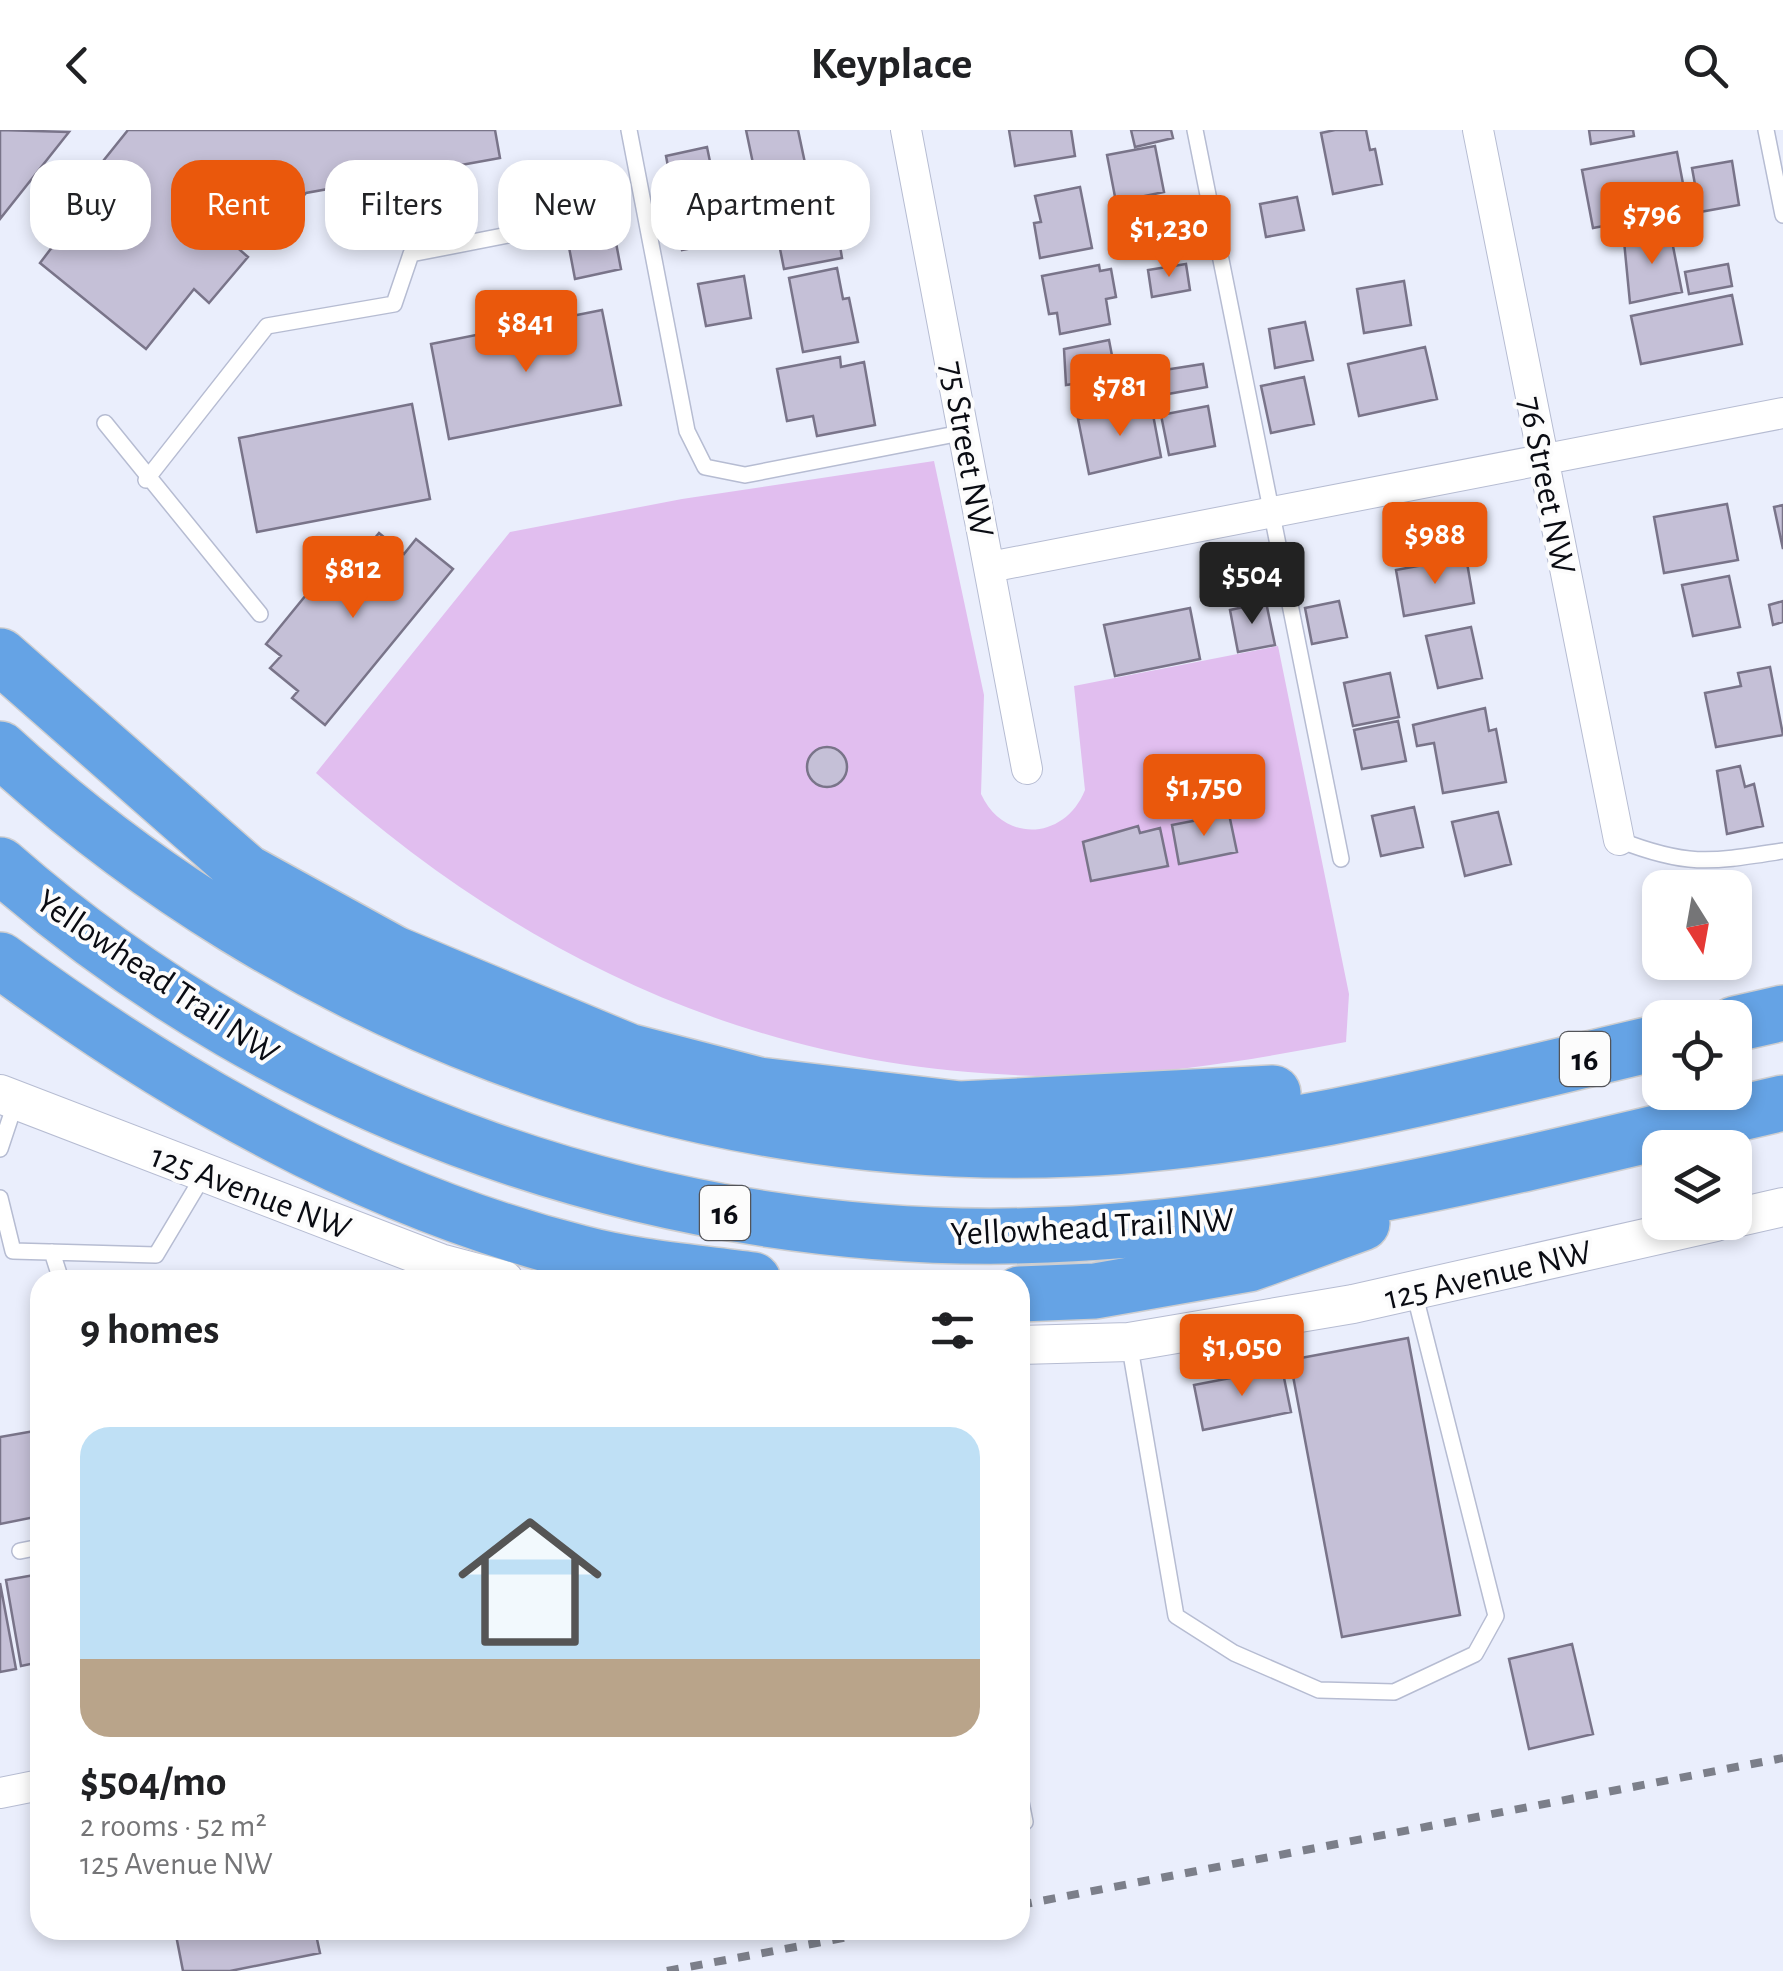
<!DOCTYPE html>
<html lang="en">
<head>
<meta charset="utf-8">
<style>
	body { margin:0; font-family:"Alegreya Sans",sans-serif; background:#f2f2f2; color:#202124; height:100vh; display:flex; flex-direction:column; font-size:38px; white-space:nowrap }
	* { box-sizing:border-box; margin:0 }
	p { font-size:32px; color:#757577 }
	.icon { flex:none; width:55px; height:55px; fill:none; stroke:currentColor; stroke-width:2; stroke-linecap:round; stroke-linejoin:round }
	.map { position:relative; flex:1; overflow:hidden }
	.side { position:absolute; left:30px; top:1140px; width:1000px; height:670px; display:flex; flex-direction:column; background:#fff; border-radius:30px; box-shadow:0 5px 15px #0003 }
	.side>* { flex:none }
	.top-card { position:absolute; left:30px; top:30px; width:1000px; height:90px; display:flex; gap:20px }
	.needle { width:65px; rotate:169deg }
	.buttons { position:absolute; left:1642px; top:740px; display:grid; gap:20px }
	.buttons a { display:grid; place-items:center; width:110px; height:110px; border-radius:20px; background:#fff; box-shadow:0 5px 15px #0003; font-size:50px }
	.price { position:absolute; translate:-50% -85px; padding:0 22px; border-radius:10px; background:#ea580c; color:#fff; font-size:32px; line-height:65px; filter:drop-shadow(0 2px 5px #0008) }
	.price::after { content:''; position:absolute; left:50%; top:60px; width:30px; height:22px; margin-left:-15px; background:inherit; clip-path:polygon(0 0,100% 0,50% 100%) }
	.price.selected { background:#222; color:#fff }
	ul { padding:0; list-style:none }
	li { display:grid; align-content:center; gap:20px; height:530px; padding:0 50px }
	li+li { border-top:2px solid #e0e0e0 }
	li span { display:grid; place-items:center; height:310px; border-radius:30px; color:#555 }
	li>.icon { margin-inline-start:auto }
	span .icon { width:180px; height:180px; fill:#fffc; stroke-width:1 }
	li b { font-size:42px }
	h2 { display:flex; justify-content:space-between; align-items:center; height:120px; padding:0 50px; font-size:42px }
	.pill { padding:0 35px; border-radius:30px; background:#fff; box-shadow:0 5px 15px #0003; font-size:35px; line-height:90px }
	.pill.selected { background:#ea580c; color:#fff }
	header { display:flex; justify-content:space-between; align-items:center; height:130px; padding:0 50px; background:#fff; font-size:45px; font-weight:600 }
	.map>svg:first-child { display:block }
	.green { fill:#e1beef }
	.building { fill:#c5c0d7; stroke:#797489; stroke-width:2.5 }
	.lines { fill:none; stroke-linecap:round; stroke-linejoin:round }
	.service-casing { stroke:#b6bcd2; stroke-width:18 }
	.minor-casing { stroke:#b6bcd2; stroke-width:32 }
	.tertiary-casing { stroke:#b6bcd2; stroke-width:40 }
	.motorway-casing { stroke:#ceced0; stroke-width:58 }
	.service { stroke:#fff; stroke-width:15 }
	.minor { stroke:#fff; stroke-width:30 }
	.tertiary { stroke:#fff; stroke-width:38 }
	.motorway { stroke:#65a3e5; stroke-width:55 }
	.rail { stroke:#7c7f8a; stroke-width:8; stroke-dasharray:12 12; stroke-linecap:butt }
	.labels { text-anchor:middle; stroke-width:8; stroke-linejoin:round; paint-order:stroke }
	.shield { fill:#fcfcfc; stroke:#535459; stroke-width:2.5 }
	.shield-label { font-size:32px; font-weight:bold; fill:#0a0c13 }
	.street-label { font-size:35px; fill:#0a0c13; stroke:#fcfcfc }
</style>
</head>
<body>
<header><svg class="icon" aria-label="back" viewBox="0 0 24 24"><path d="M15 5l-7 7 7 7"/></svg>Keyplace<svg class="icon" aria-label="search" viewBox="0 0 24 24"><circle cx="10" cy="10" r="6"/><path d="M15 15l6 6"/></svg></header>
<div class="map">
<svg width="1783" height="1841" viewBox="0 0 1783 1841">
	<rect width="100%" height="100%" fill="#eaeefc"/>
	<path class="green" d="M934,331L984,565L981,664C1004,714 1065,710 1085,660L1074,556L1278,516L1349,864L1346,912C1267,927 1187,941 1107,945C801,958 540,846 316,643L510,402L682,369Z"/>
	<path class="building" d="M0,0L69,2L0,89Z
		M128,0H495L500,28L306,63L278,96L274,94L260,109L244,97L232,113L248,127L209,173L194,159L146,219L40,133L85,74L75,66Z
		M746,0H798L809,52L759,62Z
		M1009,0H1071L1075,26L1015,36Z
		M1131,0H1171L1173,8L1135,17Z
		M1335,0H1366L1370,20L1375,19L1382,54L1333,64L1321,3Z
		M1589,0H1633L1634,6L1591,14Z
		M1155,16L1164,62L1116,72L1107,25Z
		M707,17L716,61L674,69L666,26Z
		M1677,22L1688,80L1593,98L1582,40Z
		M1732,31L1739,75L1700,82L1692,38Z
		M604,50L621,139L575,149L558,59Z
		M817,54L823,88L835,86L842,128L784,139L769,63Z
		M1080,57L1092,118L1040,128L1034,93L1041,92L1035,66Z
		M716,65L724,112L682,120L673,73Z
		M1297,67L1304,100L1266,107L1260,74Z
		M1670,101L1682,162L1630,173L1624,111Z
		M1186,134L1190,160L1152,167L1148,140Z
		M1728,134L1732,156L1689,164L1685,142Z
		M1099,135L1100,141L1111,139L1116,167L1106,169L1110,194L1060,204L1057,183L1049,184L1042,146Z
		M837,138L843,169L849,168L858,212L803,222L789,148Z
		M744,146L751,188L706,196L698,154Z
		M1404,151L1411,195L1364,203L1357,159Z
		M1732,165L1742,214L1641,234L1631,186Z
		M602,180L621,275L449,309L431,214Z
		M1305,192L1313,230L1275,238L1269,199Z
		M1109,210L1119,262L1076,270L1073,254L1066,255L1064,219Z
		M1425,217L1437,269L1359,286L1348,234Z
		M840,227L841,237L864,232L875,295L817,306L813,286L787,291L777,239Z
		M1203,234L1207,257L1168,264L1164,240Z
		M1304,247L1314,294L1271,303L1261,256Z
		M412,274L430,369L257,402L239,308Z
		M1151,274L1161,327L1089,344L1078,289Z
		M1208,276L1215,316L1169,325L1161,285Z
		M1727,374L1738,430L1664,443L1654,387Z
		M1783,375V419L1774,377Z
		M379,403L404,424L416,409L453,439L325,595L292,568L298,561L270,538L281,526L266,514L333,432L341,438L363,411L369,415Z
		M1466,427L1474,473L1404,486L1396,440Z
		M1729,446L1740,497L1693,506L1682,455Z
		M1339,471L1347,507L1312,514L1305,478Z
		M1783,471V492L1773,495L1769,475Z
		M1266,472L1275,515L1238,522L1230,480Z
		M1190,478L1200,529L1115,546L1104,495Z
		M1471,497L1482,548L1438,558L1426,506Z
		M1770,537L1783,605L1716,617L1705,563L1741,556L1738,543Z
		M1390,543L1399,587L1353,596L1344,553Z
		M1485,578L1489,601L1496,599L1506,652L1443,663L1434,613L1417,616L1413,595Z
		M1398,591L1406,631L1362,639L1354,600Z
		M807 637a20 20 0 1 1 40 0a20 20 0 1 1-40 0Z
		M1740,636L1745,657L1754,654L1763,696L1727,704L1717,641Z
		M1414,677L1423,717L1381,726L1372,686Z
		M1498,682L1511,734L1465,746L1452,692Z
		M1229,684L1237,722L1179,734L1172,695Z
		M1138,696L1140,703L1160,698L1168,736L1091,751L1083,712Z
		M1408,1208L1460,1485L1342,1507L1290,1230Z
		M1282,1238L1291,1282L1203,1300L1194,1255Z
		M40,1300V1386L0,1394V1307Z
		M40,1444V1532L21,1536L6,1450Z
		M0,1453L16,1539L0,1542Z
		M1572,1514L1593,1604L1529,1619L1509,1529Z
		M175,1800H315L320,1823L230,1841H183Z"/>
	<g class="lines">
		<g class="service-casing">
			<path id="service" d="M629,0L687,301L705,337L745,345L966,302
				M1195,0L1341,729
				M1766,0L1783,85
				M105,293L260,484
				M146,350L267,196L394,174L411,124L559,95
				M1619,710C1688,737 1711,732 1783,721
				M0,1019L16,971
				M0,1068L13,1121L156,1125L205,1043
				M52,1122L61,1150
				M1129,1212L1176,1486L1234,1523L1319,1560L1394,1562L1475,1524L1496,1486L1414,1162
				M20,1421L40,1417
				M1020,1667L1025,1692"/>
		</g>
		<g class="minor-casing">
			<path id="minor" d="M906,0L1027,639
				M1478,0L1619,710
				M990,437L1783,283
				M0,1663L40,1655"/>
		</g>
		<g class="tertiary-casing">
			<path id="tertiary" d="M0,964L440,1133L504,1150
				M1735,1088L1783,1077
				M1020,1215L1129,1212L1353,1174L1716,1092"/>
		</g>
		<g class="motorway-casing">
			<path id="motorway" d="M0,526L246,742L395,824L628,921L759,955L960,979L1273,963
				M0,619C288,884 681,1036 1074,1019C1271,1011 1469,957 1660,912
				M0,735C284,985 670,1120 1047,1105C1296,1096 1542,1029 1783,973
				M0,830C174,958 369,1070 580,1123C636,1138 696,1142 753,1150
				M1735,894L1783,883
				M1020,1164L1095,1161L1249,1134L1362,1093"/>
		</g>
		<use href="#service" class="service"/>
		<use href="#minor" class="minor"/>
		<use href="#tertiary" class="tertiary"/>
		<use href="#motorway" class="motorway"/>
		<path class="rail" d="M1020,1775L1783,1628
			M667,1841L886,1800"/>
	</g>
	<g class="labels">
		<g class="shield">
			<rect x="1560" y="902" width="50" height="54" rx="8"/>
			<rect x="700" y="1056" width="50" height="54" rx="8"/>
		</g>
		<g class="shield-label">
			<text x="1585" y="940">16</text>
			<text x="725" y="1094">16</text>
		</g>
		<g class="street-label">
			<text transform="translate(968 319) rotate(80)" y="12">75 Street NW</text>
			<text transform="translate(1548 355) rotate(79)" y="12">76 Street NW</text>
			<text transform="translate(158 846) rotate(34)" y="12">Yellowhead Trail NW</text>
			<text transform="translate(251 1061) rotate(21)" y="12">125 Avenue NW</text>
			<text transform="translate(1092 1096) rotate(-3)" y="12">Yellowhead Trail NW</text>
			<text transform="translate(1488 1144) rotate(-13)" y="12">125 Avenue NW</text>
		</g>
	</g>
</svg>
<div class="buttons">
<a><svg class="needle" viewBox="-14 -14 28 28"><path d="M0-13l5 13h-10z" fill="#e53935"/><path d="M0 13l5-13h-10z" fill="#757577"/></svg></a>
<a><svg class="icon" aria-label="locate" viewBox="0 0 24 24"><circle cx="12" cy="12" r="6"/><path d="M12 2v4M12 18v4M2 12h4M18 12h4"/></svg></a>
<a><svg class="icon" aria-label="layers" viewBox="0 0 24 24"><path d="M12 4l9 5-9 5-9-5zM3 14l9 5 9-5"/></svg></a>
</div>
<b class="price" style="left:1652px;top:137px">$796</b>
<b class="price" style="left:1169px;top:150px">$1,230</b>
<b class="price" style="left:526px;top:245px">$841</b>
<b class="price" style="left:1120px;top:309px">$781</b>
<b class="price" style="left:1435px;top:457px">$988</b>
<b class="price" style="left:353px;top:491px">$812</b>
<b class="price selected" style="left:1252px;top:497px">$504</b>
<b class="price" style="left:1204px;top:709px">$1,750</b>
<b class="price" style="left:1242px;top:1269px">$1,050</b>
<div class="top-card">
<a class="pill">Buy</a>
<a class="pill selected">Rent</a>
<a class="pill">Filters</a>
<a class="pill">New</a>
<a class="pill">Apartment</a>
</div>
<section class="side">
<h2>9 homes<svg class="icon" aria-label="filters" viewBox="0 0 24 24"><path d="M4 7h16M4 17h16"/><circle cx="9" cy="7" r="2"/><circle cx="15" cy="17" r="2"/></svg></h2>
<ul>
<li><span style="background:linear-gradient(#bfe0f5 75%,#b9a48a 0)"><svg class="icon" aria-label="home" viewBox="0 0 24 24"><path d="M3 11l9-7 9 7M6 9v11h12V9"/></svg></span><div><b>$504/mo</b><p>2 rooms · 52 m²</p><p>125 Avenue NW</p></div></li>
</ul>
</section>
</div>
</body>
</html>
